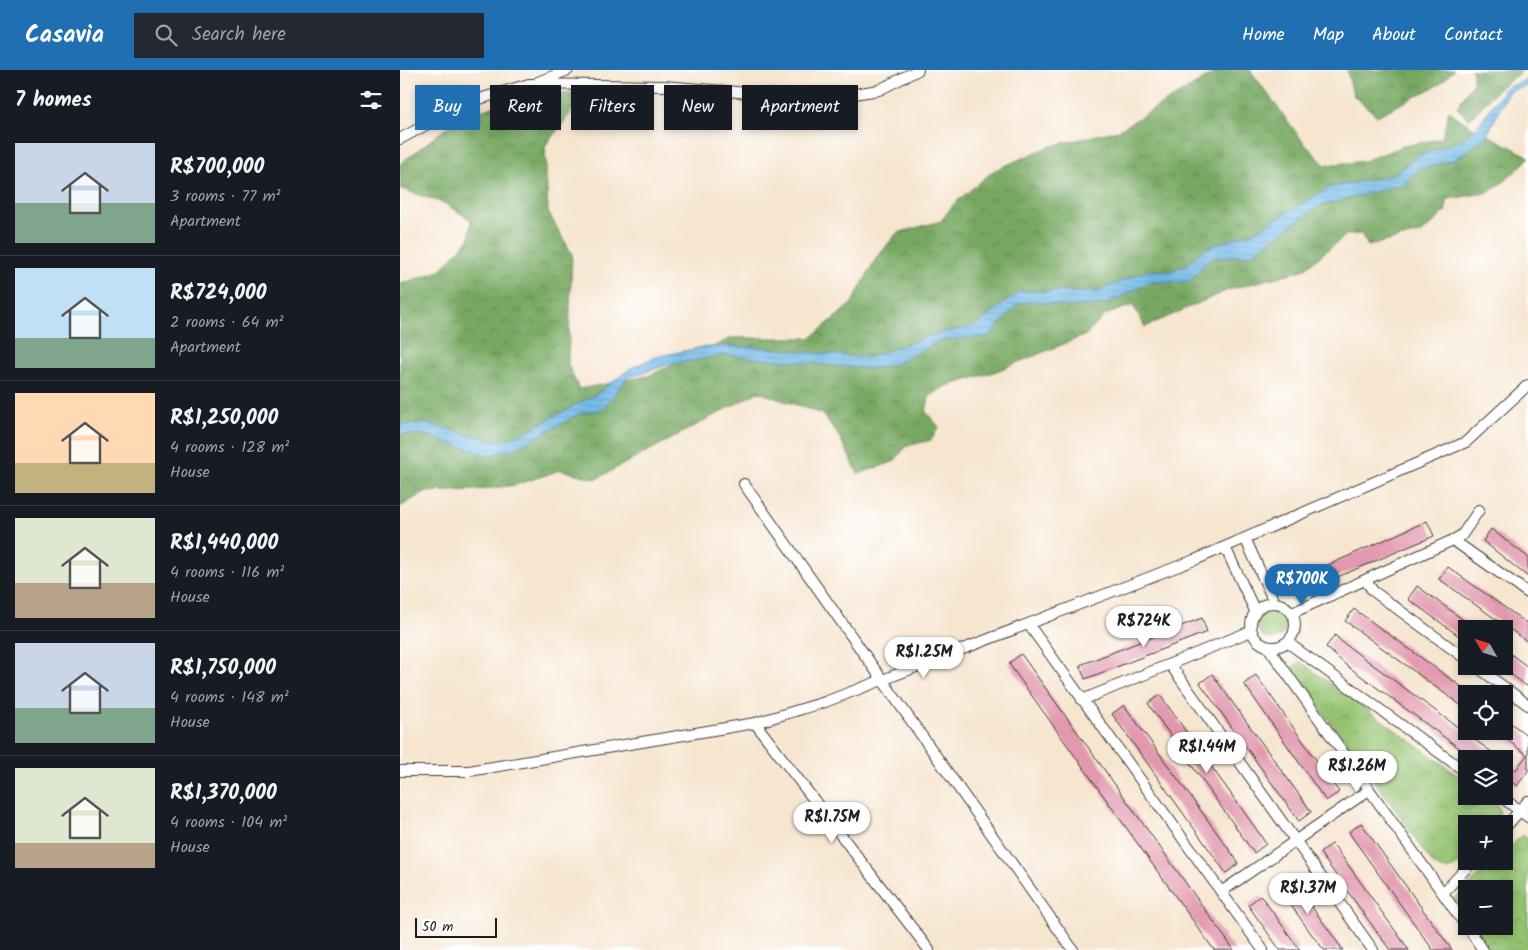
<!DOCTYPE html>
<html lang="en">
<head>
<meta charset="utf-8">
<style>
	body { margin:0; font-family:Kalam,sans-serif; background:#242831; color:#f1f3f6; height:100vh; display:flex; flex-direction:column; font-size:19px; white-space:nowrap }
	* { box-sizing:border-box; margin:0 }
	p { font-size:16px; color:#9ea1a6 }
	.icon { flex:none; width:28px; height:28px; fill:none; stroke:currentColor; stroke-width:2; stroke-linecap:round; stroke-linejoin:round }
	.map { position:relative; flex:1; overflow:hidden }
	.sheet { display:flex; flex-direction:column; background:#171b24; width:400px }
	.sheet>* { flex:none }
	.top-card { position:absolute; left:15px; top:15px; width:475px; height:45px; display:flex; gap:10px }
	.needle { width:32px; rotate:309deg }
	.buttons { position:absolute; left:1058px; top:550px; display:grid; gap:10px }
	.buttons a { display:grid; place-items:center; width:55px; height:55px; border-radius:0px; background:#171b24; box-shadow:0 2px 8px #0003; font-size:25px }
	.scale { position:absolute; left:15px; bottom:12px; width:82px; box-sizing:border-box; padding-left:5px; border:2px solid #1c1c1c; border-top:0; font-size:14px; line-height:18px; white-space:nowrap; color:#1c1c1c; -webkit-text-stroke:4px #fff; paint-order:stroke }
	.price { position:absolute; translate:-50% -42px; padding:0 11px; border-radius:18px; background:#fff; color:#222; font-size:16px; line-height:32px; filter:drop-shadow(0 1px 2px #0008) }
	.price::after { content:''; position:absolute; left:50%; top:30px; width:15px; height:11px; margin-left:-8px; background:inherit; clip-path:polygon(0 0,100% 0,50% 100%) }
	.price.current { background:#1f6fb2; color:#fff }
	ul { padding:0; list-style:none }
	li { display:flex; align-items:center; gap:15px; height:125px; padding:0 15px }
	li+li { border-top:1px solid #363941 }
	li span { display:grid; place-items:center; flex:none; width:140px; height:100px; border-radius:0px; color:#555 }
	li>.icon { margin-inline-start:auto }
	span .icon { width:60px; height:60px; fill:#fffc; stroke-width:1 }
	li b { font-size:21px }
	h2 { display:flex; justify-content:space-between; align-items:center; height:60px; padding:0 15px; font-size:21px }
	.pill { padding:0 18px; border-radius:0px; background:#171b24; box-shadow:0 2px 8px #0003; font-size:18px; line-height:45px }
	.pill.current { background:#1f6fb2; color:#fff }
	header { display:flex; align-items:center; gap:30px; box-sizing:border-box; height:70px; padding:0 25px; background:#1f6fb2; color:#fff }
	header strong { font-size:24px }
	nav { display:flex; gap:28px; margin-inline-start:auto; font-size:18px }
	.search { width:350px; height:45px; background:#242831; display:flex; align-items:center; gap:12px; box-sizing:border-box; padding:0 18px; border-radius:0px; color:#9ea1a6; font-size:19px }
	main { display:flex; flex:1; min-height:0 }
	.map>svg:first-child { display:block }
	.grass { fill:url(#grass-tufts); stroke:#586f46 }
	.forest { fill:url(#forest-crowns); stroke:#4a623f }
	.park { fill:url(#park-crowns); stroke:#586f46 }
	.water { fill:url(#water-rules); stroke:#466b82 }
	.building { fill:#e299af }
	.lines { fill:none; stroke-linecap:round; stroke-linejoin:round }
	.street-casing { stroke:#3d3a37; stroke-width:12 }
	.street { stroke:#fff; stroke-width:10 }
</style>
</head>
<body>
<header>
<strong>Casavia</strong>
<div class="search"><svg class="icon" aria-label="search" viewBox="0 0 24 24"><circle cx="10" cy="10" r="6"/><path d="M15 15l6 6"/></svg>Search here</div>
<nav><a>Home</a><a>Map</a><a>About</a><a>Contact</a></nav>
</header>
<main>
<section class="sheet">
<h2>7 homes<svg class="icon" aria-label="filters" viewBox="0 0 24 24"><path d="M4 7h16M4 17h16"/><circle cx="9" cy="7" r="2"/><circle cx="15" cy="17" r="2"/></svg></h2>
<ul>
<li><span style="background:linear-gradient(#c9d6e8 60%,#7fa58c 0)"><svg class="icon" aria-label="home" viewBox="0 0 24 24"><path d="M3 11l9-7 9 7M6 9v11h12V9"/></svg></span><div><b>R$700,000</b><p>3 rooms · 77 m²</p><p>Apartment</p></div></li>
<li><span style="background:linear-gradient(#bfe0f5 70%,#7fa58c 0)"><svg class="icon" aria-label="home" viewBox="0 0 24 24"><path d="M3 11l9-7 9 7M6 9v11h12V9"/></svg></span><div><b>R$724,000</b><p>2 rooms · 64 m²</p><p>Apartment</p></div></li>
<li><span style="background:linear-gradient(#ffd9b3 70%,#c2b280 0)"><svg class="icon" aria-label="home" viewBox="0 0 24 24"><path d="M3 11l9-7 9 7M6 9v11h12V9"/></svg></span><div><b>R$1,250,000</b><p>4 rooms · 128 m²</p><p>House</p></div></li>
<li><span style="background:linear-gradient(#dfe7d0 65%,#b9a48a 0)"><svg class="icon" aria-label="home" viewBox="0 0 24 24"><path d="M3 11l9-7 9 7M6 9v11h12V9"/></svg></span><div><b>R$1,440,000</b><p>4 rooms · 116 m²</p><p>House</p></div></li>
<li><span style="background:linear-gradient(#c9d6e8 65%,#7fa58c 0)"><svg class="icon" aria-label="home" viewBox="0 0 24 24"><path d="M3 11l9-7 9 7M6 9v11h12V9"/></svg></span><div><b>R$1,750,000</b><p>4 rooms · 148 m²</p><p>House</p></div></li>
<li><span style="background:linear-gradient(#dfe7d0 75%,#b9a48a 0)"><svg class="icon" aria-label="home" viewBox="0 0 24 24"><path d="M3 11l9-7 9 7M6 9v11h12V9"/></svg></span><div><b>R$1,370,000</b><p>4 rooms · 104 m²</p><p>House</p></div></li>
</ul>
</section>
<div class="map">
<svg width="1128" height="880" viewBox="0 0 1128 880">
	<defs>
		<pattern id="grass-tufts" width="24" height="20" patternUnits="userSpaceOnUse" patternTransform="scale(1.25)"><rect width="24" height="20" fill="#94c270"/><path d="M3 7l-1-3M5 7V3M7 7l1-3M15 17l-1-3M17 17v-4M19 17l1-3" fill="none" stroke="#7fa660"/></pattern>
		<pattern id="forest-crowns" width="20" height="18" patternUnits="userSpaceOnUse" patternTransform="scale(1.25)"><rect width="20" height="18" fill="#77a862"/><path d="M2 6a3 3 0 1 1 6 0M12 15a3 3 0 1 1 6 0" fill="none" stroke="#618850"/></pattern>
		<pattern id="park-crowns" width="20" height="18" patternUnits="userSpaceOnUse" patternTransform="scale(1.25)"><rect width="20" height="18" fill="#94c270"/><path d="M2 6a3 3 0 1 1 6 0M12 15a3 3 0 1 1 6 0" fill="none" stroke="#7fa660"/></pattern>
		<pattern id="water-rules" width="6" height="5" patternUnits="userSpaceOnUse" patternTransform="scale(1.25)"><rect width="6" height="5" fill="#70bae8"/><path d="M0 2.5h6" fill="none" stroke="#609fc6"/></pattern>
	</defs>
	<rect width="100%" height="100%" fill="#fff"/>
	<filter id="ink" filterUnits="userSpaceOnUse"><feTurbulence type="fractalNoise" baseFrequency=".02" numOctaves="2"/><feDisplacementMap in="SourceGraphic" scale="10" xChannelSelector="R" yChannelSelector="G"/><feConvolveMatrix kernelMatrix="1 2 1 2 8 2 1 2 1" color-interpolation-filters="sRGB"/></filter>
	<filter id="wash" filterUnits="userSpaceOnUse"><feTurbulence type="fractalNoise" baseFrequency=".0096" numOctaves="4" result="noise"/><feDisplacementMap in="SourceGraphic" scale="20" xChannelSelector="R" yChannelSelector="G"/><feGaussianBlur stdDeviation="1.12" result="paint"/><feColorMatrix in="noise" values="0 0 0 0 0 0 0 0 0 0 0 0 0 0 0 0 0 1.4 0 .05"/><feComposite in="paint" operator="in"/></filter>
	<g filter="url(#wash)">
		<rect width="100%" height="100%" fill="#f6e5cf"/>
		<path class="grass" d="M857 554a15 15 0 1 1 30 0a15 15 0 1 1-30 0Z"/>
		<path class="forest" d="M819,0H850L904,73L925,95L964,91L1004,76L1042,68L1049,41L1067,54L1128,86V89L1106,110L1086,123L1048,129L1045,142L1023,162L968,176L961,164L946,165L903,200L828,220L745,257L733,235L705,245L686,265L594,302L544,317L529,327L526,342L539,357L531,370L507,376L493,392L458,404L440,368L423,344L358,322L196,409L160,400L116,415L76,420L25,422L0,437V214L40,201L69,169L71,150L44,133L1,119L0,94L59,48L117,29L188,21L145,76L148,142L172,184L168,295L179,319L248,306L332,268H411L452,233L475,190L497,163L541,151L554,134L593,101L650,76L719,60Z
			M947,0H1054L1040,14L977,46L953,25Z
			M1070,0H1123L1095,22L1069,50L1057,37L1073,12V1Z"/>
		<path class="park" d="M899,591L1066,711V726C1072,726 1082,725 1087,727C1100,733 1103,743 1095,754H1066V786C1055,799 1047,805 1033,794L965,697L891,601Z
			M1122,765L1128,769V880H1088L1069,856H1104V819H1066V853L1050,833L1095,791H1104V783Z"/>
		<path class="water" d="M1128,9V16L1109,21L1086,67L1056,89L1017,100L1006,113L917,137L850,185L810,188L789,212H749L707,234L669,237L636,231L619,233L588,267L542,270L495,294L470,299L325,285L267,295L227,308L203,339L179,344L112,380L86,385L22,364H0V355L24,353L82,368L102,371L121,364L198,323L231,298L255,287L303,277L326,276L359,277L467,288L531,265L575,256L620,221L696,222L748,200L771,201L788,194L800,182L811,176L854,162L931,117L993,105L1018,86L1062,70L1077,57L1105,18Z"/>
		<g id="blocks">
			<path class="building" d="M1027,451L1034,466L914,517L908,504Z
				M1091,459L1128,487V507L1083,471Z
				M1048,497L1128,554V572L1039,509Z
				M1017,516L1076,559H1066V571L1008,529Z
				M954,539L1070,623L1066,624V639L945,551Z
				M802,548L807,562L685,609L680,595Z
				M935,565L942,572L1101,689H1074L946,595L926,577Z
				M1108,582L1128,597V617L1104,599V587Z
				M621,584L757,773L834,880H814L768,816L612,598L609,593Z
				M812,604L908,737L911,742L899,751L800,613Z
				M856,605L939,722L926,731L847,618L844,614Z
				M760,625L859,763L866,774L854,783L751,638L748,633Z
				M724,635L836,789L838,794L826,803L712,644Z
				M1104,648L1128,666V701L1117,716L1104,706V691L1116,700L1127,685L1096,661H1104Z
				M961,753L998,805L1052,880H1033L952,767L949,762Z
				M932,774L936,778L1009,880H990L920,783Z
				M889,805L912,837L943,880H924L910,862L876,814Z
				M860,826L864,830L900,880H880L848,835Z"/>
		</g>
	</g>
	<g filter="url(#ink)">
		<use href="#blocks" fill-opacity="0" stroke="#3d3a37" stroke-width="1"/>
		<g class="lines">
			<g class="street-casing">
				<path id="street" d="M138,12L168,0
					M0,69L66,33L129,14L264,16L423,29L479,20L518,0
					M344,414L673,880
					M845,468L874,532
					M1053,470L1128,523
					M825,477L855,541
					M966,511L973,521L1066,589
					M851 555a22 22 0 1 1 44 0a22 22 0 1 1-44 0Z
					M892,543L1053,470L1062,465L1079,440
					M629,555L863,880
					M887,572L1066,702
					M868,577L1066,856
					M770,594L973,880
					M1076,596L1128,635
					M682,630L851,561
					M355,653L529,880
					M0,701H69L355,653L425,632L797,489L1066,372L1128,315
					M1100,726L1128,747
					M1104,759L1128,731
					M821,822L969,720
					M1043,823L1073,791
					M1067,856L1083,880"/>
			</g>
			<use href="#street" class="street"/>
		</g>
	</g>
</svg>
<div class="buttons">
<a><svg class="needle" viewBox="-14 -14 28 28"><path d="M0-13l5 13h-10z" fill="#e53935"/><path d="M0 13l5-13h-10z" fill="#9ea1a6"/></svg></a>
<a><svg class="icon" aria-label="locate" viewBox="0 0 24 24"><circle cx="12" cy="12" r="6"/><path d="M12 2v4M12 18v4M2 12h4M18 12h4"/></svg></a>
<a><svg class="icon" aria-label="layers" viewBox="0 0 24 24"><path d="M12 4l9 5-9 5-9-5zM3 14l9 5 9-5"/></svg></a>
<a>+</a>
<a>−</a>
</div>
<div class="scale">50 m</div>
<b class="price current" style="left:902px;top:536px">R$700K</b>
<b class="price" style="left:744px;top:578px">R$724K</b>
<b class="price" style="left:524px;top:609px">R$1.25M</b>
<b class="price" style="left:807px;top:704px">R$1.44M</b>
<b class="price" style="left:957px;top:723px">R$1.26M</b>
<b class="price" style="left:432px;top:774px">R$1.75M</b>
<b class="price" style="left:908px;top:845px">R$1.37M</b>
<div class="top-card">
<a class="pill current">Buy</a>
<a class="pill">Rent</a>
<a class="pill">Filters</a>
<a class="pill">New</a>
<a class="pill">Apartment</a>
</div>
</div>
</main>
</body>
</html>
